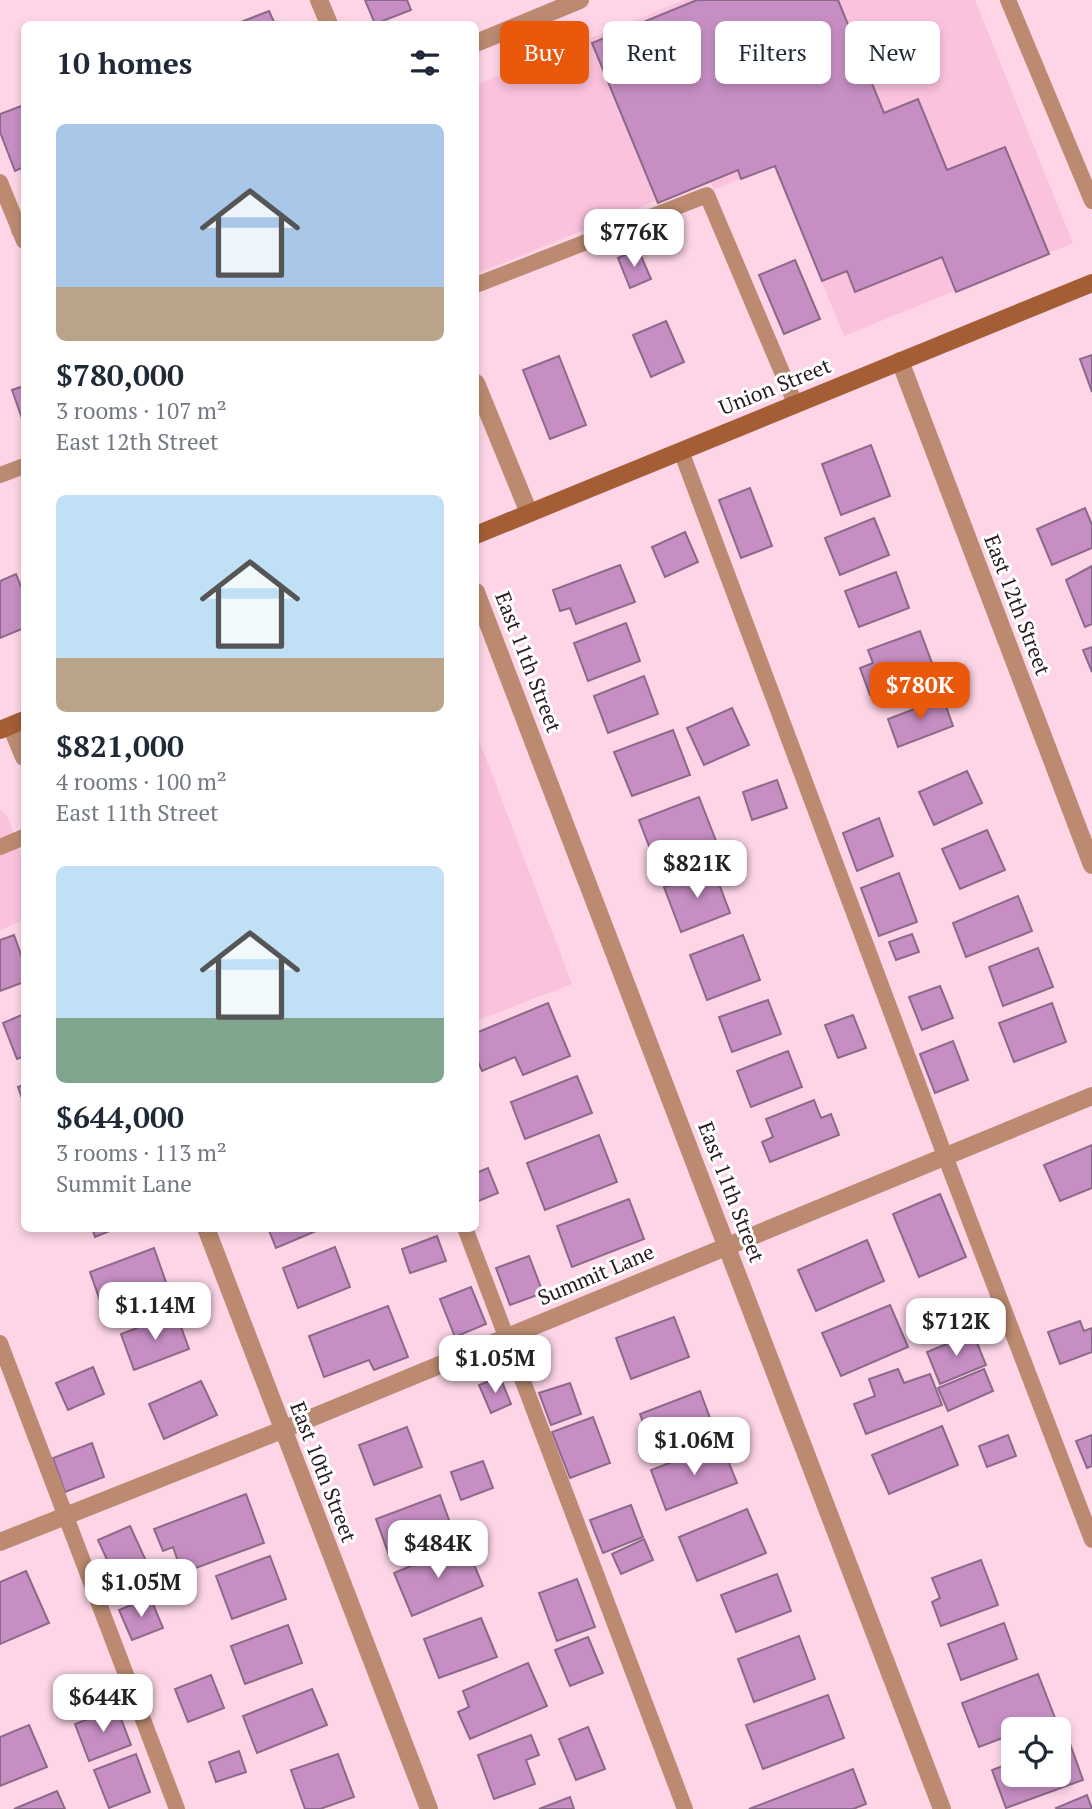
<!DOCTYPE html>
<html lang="en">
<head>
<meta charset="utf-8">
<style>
	body { margin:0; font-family:"PT Serif",serif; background:#f6f6f7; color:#1f2937; height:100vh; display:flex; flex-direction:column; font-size:26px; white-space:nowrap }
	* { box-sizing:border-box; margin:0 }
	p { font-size:23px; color:#747a83 }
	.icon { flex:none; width:38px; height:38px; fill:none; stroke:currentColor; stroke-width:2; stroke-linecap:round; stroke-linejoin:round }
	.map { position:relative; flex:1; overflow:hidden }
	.details { position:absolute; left:21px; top:21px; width:458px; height:1211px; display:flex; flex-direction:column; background:#fff; border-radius:10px; box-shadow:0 4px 10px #0003 }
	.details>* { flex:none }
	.top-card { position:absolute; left:500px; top:21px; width:486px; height:63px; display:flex; gap:14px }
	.tools { position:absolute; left:1001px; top:1717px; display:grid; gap:14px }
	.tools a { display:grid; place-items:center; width:70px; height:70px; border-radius:10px; background:#fff; box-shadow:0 4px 10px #0003; font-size:35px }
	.price { position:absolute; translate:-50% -60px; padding:0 16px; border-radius:14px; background:#fff; color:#222; font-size:23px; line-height:46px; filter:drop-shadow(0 2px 4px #0008) }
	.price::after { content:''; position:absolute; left:50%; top:42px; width:21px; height:16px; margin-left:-10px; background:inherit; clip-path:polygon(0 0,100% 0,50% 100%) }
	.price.selected { background:#ea580c; color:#fff }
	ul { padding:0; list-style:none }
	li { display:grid; align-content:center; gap:14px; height:371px; padding:0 35px }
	li span { display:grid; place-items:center; height:217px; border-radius:10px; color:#555 }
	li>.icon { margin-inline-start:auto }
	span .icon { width:126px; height:126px; fill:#fffc; stroke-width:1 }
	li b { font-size:30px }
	h2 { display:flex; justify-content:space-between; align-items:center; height:84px; padding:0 35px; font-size:30px }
	.tag { padding:0 24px; border-radius:10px; background:#fff; box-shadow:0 4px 10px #0003; font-size:24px; line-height:63px }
	.tag.selected { background:#ea580c; color:#fff }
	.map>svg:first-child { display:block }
	.built { fill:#fbc2dd }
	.building { fill:#c68ec3; stroke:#8b6988; stroke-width:2 }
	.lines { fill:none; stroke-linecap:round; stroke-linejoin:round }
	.lane { stroke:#bb8a70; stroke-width:16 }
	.street { stroke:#bb8a70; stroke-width:18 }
	.secondary { stroke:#a45d35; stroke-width:18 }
	.labels { text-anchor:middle; stroke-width:6; stroke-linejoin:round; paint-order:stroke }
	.street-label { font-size:21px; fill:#2c1a23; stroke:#fff }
</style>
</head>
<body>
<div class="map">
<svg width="1092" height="1809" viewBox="0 0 1092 1809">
	<rect width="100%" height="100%" fill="#fdd5e7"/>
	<path class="built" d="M684,0H975L1073,243L844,336L773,164L714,190L709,179L476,274V85Z
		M476,732L572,984L476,1021Z
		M0,810L8,817L24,864V920L0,930Z"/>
	<path class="building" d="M365,0H407L411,10L375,24Z
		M697,0H838L884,113L918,99L947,170L1005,147L1049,254L956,292L942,257L855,292L847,271L822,281L775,166L741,179L738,170L658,203L592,43Z
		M269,11L275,24H236Z
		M24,105V167L15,171L0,132V114Z
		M638,249L651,279L630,288L618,258Z
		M795,260L820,319L784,334L759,275Z
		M666,321L684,362L651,377L633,335Z
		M1092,355V392L1080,359Z
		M559,356L586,425L550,439L523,370Z
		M24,386V424L12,390Z
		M871,445L890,496L841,515L822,464Z
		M750,488L772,546L741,558L719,500Z
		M1085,508L1092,525V548L1052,565L1037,529Z
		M874,518L889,555L840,575L825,538Z
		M685,532L698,562L665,577L652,547Z
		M620,565L635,602L576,624L570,608L560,611L553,590Z
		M1092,566V624L1085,627L1066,580Z
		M896,572L909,608L859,627L845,591Z
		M16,574L24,594V628L0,638V581Z
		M626,623L640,661L588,681L574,643Z
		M920,631L935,671L870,695L860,668L873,663L868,650Z
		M1092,647V672L1083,650Z
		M644,676L658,714L608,733L594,696Z
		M943,698L953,726L898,747L888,719Z
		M732,708L749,745L704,765L687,728Z
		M673,730L690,775L632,796L614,752Z
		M967,771L982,803L934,825L919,792Z
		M777,780L787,808L752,820L743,792Z
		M699,797L716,841L656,864L639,820Z
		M879,818L893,856L857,871L843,833Z
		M987,830L1005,870L960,889L942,849Z
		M713,868L730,913L681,932L664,887Z
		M899,873L917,922L879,936L861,888Z
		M1018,896L1032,931L966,957L953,923Z
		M912,934L919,952L896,960L889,942Z
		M14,935L24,963V982L0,991V940Z
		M743,935L760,980L707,1000L690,955Z
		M1038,948L1053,987L1003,1006L989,967Z
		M940,986L953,1018L922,1030L909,997Z
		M768,1000L781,1034L732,1052L719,1017Z
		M548,1003L570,1056L523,1075L515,1057L482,1071L476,1056V1033Z
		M1052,1003L1066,1042L1014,1062L999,1023Z
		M24,1014V1056L17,1059L3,1023Z
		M853,1015L866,1048L838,1058L825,1025Z
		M953,1041L968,1080L935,1093L920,1054Z
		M788,1051L802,1087L751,1107L737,1071Z
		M577,1076L592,1113L525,1139L511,1102Z
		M24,1085V1104L18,1087Z
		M814,1100L821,1118L831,1114L839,1135L770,1162L762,1142L773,1137L766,1119Z
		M599,1135L617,1182L545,1210L527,1163Z
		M1092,1145V1188L1060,1201L1044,1165Z
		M488,1168L498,1193L476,1202V1173Z
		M940,1194L966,1257L919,1277L893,1214Z
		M629,1199L644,1239L572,1267L557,1226Z
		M92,1228H117L95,1237Z
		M268,1228H323L276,1248Z
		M437,1236L446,1261L410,1273L402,1249Z
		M867,1240L884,1281L816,1311L798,1270Z
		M335,1247L350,1287L298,1308L283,1268Z
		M154,1248L169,1291L105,1315L90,1272Z
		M529,1256L543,1293L510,1305L496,1268Z
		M471,1287L486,1324L455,1337L440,1299Z
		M890,1305L908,1347L841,1376L822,1333Z
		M388,1306L408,1357L374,1370L369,1360L324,1377L309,1336Z
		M176,1313L189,1349L134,1370L121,1334Z
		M674,1317L689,1357L631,1379L616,1338Z
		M1080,1321L1084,1331L1092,1328V1352L1060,1364L1048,1332Z
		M973,1333L986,1365L940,1384L927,1352Z
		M93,1367L104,1394L68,1410L56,1383Z
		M898,1369L904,1383L930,1374L942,1405L866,1434L854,1404L875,1396L869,1379Z
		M984,1369L993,1391L948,1411L938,1388Z
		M500,1377L511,1404L491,1413L479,1385Z
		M201,1381L217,1415L164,1439L149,1404Z
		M570,1383L581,1414L551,1425L539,1393Z
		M700,1391L714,1429L654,1452L640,1414Z
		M593,1417L610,1463L570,1478L552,1432Z
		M942,1426L958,1465L889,1494L872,1455Z
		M407,1427L422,1467L374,1485L359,1445Z
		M1008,1435L1016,1456L987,1467L979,1446Z
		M1092,1435V1466L1087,1468L1076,1441Z
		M92,1443L104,1477L65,1492L53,1458Z
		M721,1443L737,1483L666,1510L651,1470Z
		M483,1461L493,1488L461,1500L451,1472Z
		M246,1494L264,1543L182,1573L173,1547L163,1551L154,1529Z
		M440,1495L454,1534L390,1558L376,1519Z
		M631,1505L643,1537L603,1553L590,1520Z
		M747,1509L766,1553L697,1581L679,1537Z
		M130,1526L146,1561L114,1575L98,1540Z
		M644,1539L653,1560L621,1574L612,1554Z
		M465,1543L483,1586L412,1616L394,1573Z
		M270,1556L286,1599L232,1619L216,1576Z
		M981,1560L998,1605L941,1626L932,1602L940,1598L932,1578Z
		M26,1571L49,1623L0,1644V1582Z
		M777,1574L791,1611L736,1632L721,1595Z
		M577,1579L595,1627L557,1641L539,1593Z
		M150,1597L163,1628L132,1640L119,1610Z
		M481,1618L497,1657L439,1678L424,1639Z
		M1004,1623L1017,1659L961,1680L948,1644Z
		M288,1625L302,1663L245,1684L231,1646Z
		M799,1636L815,1679L754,1702L738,1659Z
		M588,1637L603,1673L570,1686L555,1650Z
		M528,1663L547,1706L470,1739L458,1712L469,1707L463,1691Z
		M1038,1674L1055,1718L1026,1729H1013V1734L979,1747L962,1703Z
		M211,1675L224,1708L188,1722L175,1689Z
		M312,1689L327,1725L257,1753L243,1716Z
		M828,1695L844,1738L763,1769L746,1725Z
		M117,1708L131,1745L89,1761L75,1724Z
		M29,1725L47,1767L0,1786V1737Z
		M588,1727L605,1769L576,1780L559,1739Z
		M531,1735L539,1755L526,1760L535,1784L494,1799L478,1755Z
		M1069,1741L1083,1780L1006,1808L992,1770L1013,1762V1774H1059V1745Z
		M239,1751L246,1772L216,1782L209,1762Z
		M136,1754L150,1792L109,1808L94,1770Z
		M338,1754L354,1797L320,1809H305L291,1770Z
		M853,1769L866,1804L853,1809H749Z
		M57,1791L65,1809H14Z
		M1087,1795L1092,1809H1057L1056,1808Z
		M570,1797L574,1809H539Z"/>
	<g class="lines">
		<path class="lane" d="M1008,0L1092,201
			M0,182L24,241
			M476,285L707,195L795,403
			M681,451L945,1156L1092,1540
			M0,475L24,466
			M0,847L24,837
			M465,1228L685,1809
			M0,1343L177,1809"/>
		<path class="street" d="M319,0L329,24
			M476,43L580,0
			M20,230L24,229
			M900,361L1092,865
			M476,383L529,513
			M476,592L942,1809
			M11,726L24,757
			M206,1228L429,1809
			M0,1542L282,1430L1092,1096"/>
		<path class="secondary" d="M476,535L1092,283
			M0,730L24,720"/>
	</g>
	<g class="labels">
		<g class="street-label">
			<text transform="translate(775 387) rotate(-22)" y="7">Union Street</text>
			<text transform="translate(1017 605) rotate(69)" y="7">East 12th Street</text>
			<text transform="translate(528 662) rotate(69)" y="7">East 11th Street</text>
			<text transform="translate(731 1192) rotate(69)" y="7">East 11th Street</text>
			<text transform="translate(596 1275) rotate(-23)" y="7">Summit Lane</text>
			<text transform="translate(323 1472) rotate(69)" y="7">East 10th Street</text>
		</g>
	</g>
</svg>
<div class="tools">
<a><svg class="icon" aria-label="locate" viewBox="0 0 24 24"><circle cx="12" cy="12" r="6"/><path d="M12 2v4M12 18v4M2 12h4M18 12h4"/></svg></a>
</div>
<b class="price" style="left:634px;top:269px">$776K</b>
<b class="price selected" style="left:920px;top:722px">$780K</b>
<b class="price" style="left:697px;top:900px">$821K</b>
<b class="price" style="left:155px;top:1342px">$1.14M</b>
<b class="price" style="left:956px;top:1358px">$712K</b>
<b class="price" style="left:495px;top:1395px">$1.05M</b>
<b class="price" style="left:694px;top:1477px">$1.06M</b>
<b class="price" style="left:438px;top:1580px">$484K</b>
<b class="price" style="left:141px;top:1619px">$1.05M</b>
<b class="price" style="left:103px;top:1734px">$644K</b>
<div class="top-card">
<a class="tag selected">Buy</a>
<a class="tag">Rent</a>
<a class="tag">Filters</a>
<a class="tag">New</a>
</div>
<section class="details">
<h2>10 homes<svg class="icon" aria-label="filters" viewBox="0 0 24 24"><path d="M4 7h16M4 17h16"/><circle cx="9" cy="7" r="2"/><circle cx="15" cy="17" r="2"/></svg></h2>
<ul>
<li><span style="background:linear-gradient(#a9c7e8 75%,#b9a48a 0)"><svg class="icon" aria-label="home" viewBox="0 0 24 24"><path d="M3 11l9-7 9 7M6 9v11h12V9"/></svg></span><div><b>$780,000</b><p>3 rooms · 107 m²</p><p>East 12th Street</p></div></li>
<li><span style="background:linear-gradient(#bfe0f5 75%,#b9a48a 0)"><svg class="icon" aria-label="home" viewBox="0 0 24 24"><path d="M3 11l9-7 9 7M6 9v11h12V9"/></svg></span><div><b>$821,000</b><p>4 rooms · 100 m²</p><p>East 11th Street</p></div></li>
<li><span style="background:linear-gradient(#bfe0f5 70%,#7fa58c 0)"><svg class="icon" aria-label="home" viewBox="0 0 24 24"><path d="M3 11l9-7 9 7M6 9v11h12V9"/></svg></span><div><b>$644,000</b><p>3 rooms · 113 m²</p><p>Summit Lane</p></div></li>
</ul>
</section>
</div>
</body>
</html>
